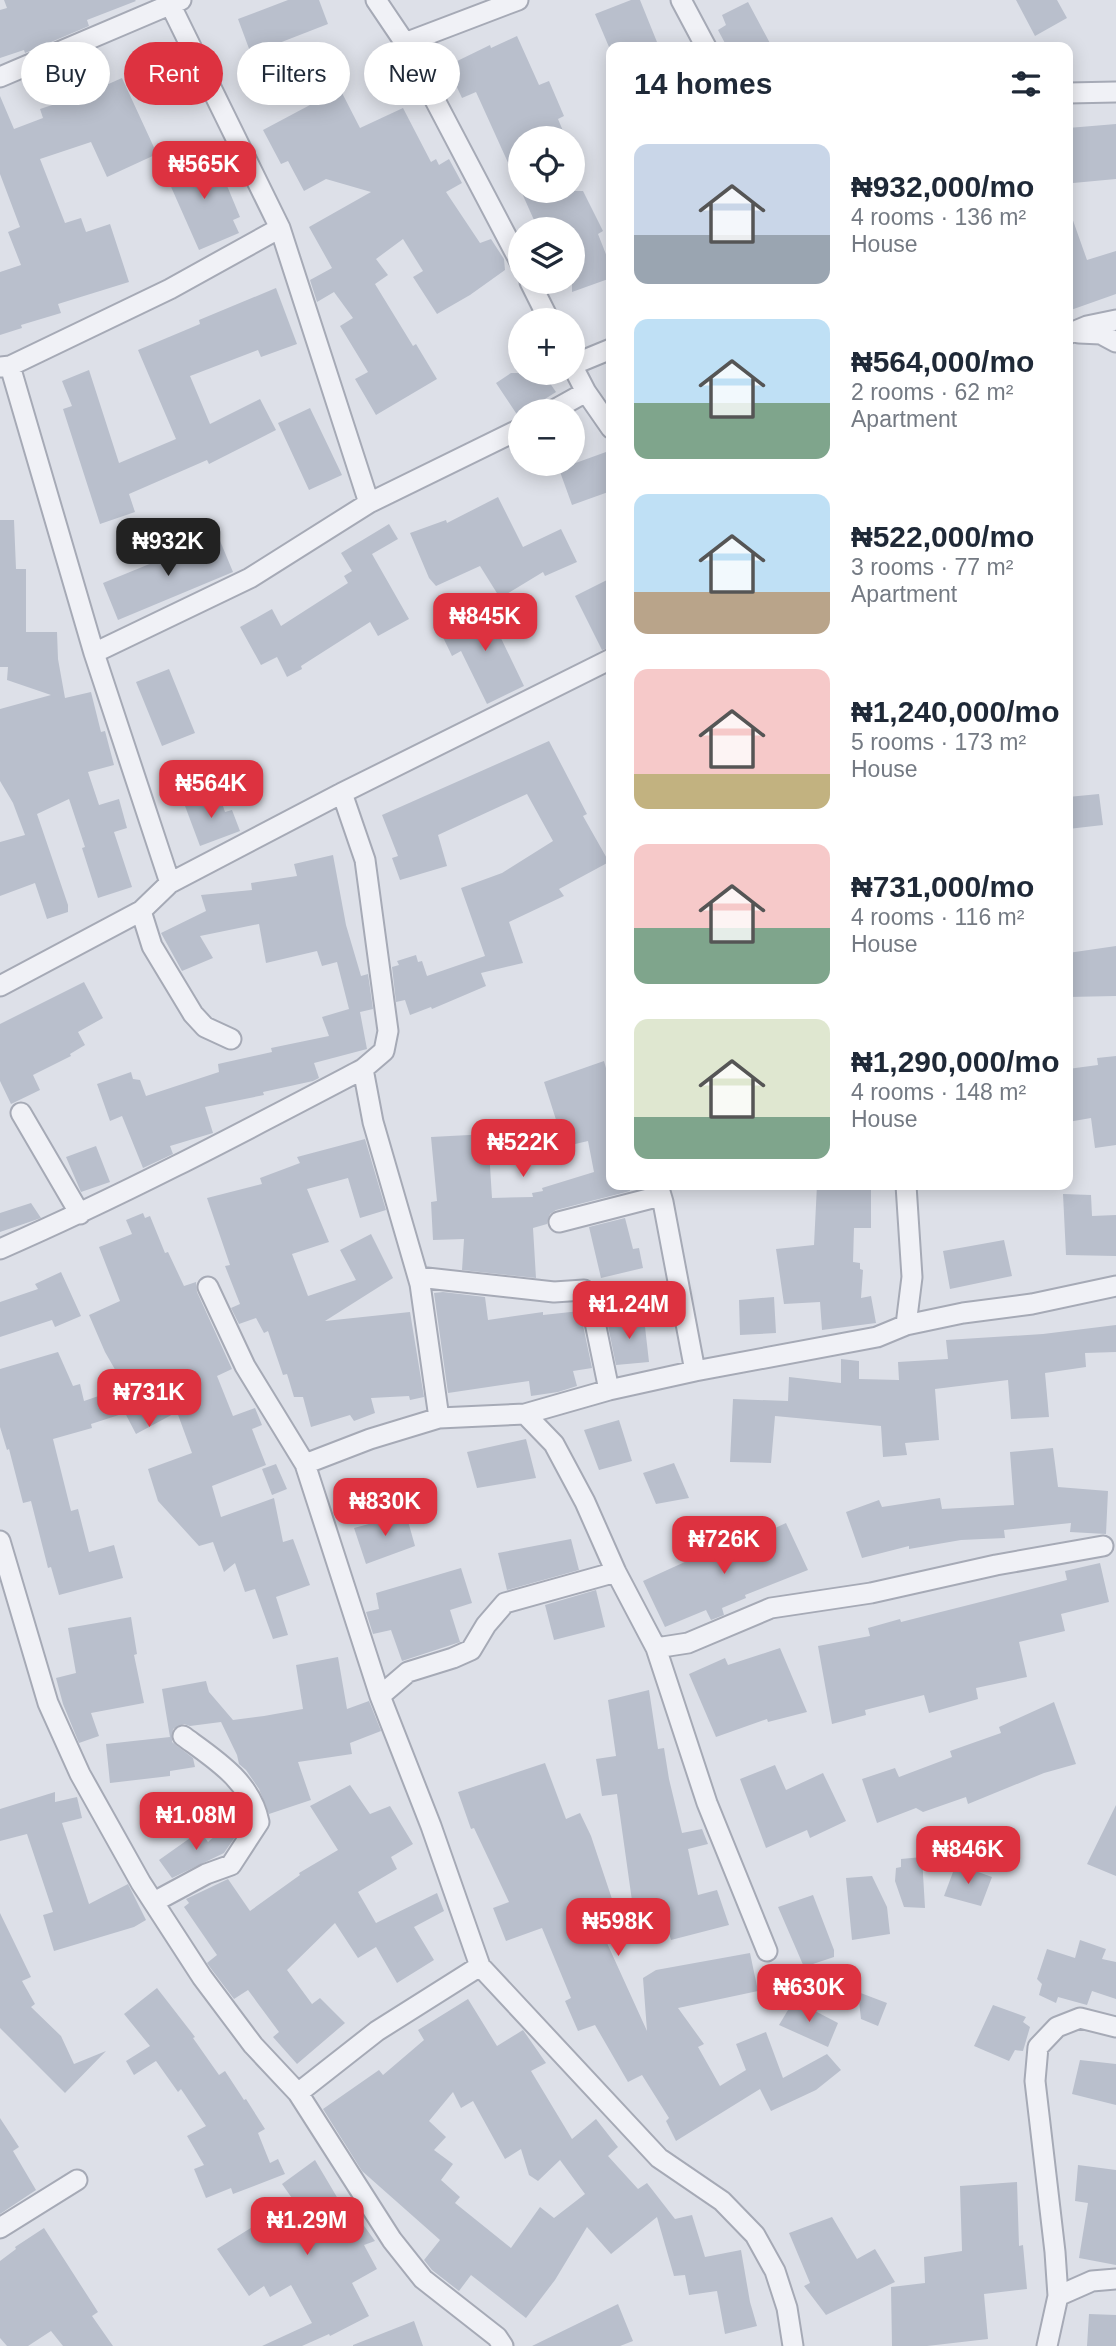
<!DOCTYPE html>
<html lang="en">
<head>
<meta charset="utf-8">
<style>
	body { margin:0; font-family:Arial,sans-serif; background:#f2f2f3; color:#1f2937; height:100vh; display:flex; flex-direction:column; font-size:26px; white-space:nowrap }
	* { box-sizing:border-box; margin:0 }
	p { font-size:23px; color:#747a83 }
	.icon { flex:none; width:38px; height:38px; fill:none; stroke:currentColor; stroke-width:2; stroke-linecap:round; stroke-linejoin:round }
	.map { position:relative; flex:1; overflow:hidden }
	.drawer { position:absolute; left:606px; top:42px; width:467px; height:1148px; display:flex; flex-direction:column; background:#fff; border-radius:14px; box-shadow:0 4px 18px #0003 }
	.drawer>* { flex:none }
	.banner { position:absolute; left:21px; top:42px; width:480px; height:63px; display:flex; gap:14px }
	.buttons { position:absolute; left:508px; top:126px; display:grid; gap:14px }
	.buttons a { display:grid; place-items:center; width:77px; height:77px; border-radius:50%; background:#fff; box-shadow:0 4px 18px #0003; font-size:35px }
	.price { position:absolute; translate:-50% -60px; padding:0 16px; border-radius:14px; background:#dd3240; color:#fff; font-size:23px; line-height:46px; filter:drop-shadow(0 2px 4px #0008) }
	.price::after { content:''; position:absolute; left:50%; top:42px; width:21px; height:16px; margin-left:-10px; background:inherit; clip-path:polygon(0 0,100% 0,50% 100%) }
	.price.current { background:#222; color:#fff }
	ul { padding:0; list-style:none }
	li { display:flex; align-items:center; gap:21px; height:175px; padding:0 28px }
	li span { display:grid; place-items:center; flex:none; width:196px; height:140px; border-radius:14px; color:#555 }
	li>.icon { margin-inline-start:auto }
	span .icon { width:84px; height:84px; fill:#fffc; stroke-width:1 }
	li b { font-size:30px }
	h2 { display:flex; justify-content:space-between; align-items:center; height:84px; padding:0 28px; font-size:30px }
	.tag { padding:0 24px; border-radius:32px; background:#fff; box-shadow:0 4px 18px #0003; font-size:24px; line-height:63px }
	.tag.current { background:#dd3240; color:#fff }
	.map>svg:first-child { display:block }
	.building { fill:#b9bfcc; fill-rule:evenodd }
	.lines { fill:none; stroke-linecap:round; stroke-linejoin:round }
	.minor-casing { stroke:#a6aab6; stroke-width:23 }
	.minor { stroke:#f0f1f6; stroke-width:19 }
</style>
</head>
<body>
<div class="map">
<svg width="1116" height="2346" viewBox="0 0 1116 2346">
	<rect width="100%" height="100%" fill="#dde0e8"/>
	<path class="building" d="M4,0H135L136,1L87,20L89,26L25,53L24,50L0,58V10L7,8Z
		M288,0H319L328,24L251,54L238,19Z
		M631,0H640L659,47H609L595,14Z
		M1016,0H1057L1067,18L1035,36Z
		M748,2L772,47H727L718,30L726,25L722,15Z
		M517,36L539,85L549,81L564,116L558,119L566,138H520V189L476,92L462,98L447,66L490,45L491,48Z
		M122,78L157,154L107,177L91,142L40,159L65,223L81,218L86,232L110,224L129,282L58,304L61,313L21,325L22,328L0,335V272L21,265L8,232L20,227L0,174V96L14,129L43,118L40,109L86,94Z
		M340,89L360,128L403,108L431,162L436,159L439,165L449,159L462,183L446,192L480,243L491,239L504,259L505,270L470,295L437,314L413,277L423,271L403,239L376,259L388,275L375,284L413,346L416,344L437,379L376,415L355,379L368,372L340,326L353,318L334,292L317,302L310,280L332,268L309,227L371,192L326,179L304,191L288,161L281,164L263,130Z
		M1116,124V179L1073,183L1068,128Z
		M206,153L212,167L218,164L240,217L233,220L239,233L199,250L164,171Z
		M521,191H583L603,231L598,234L611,267V278L572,292V229H538Z
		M1068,212H1070L1087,260L1116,251V294L1068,311Z
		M276,288L297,344L261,357L258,350L190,376L210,424L260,399L276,430L209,464L207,460L129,494L135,512L100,524L63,409L72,406L62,381L89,370L119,463L176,439L138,350L200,324L199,320Z
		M511,373H543L556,392L526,411H520L518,416L496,383Z
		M310,408L342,475L309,490L278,423Z
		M606,452L611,465V491L572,505L559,469Z
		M498,497L523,547L561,529L577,562L545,576L543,572L500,598L480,566L436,586L429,578L410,533L446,520L447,523Z
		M0,520H14L16,569H26V632H57L58,659L65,698L91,692L101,732L105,731L114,765L88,772L99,805L119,799L127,828L114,832L132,887L98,898L82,848L85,847L69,799L37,814L68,905V912L47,919L35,883L0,896V842L25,835L13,803L0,781V709L51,695L7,680L8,667H0Z
		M389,524L398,539L372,554L409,619L378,636L370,622L301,666L302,669L287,677L277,657L261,665L240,627L272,609L281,626L348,583L344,576L352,571L341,553Z
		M218,536L233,572L118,620L103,583Z
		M611,578V647L602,650L575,596Z
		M496,604L508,629L499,634L524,686L487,704L461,651L452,656L440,631Z
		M169,669L195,733L162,746L136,682Z
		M549,741L587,814L583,816L609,862L559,889L564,896L509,922L523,963L481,973L486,986L432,1009L431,1007L410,1015L405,1000L396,1002L392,967L399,965L397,961L416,955L418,962L422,961L427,976L485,956L461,888L502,873L553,841L527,794L438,835L447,866L400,880L392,858L398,856L382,815Z
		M219,794L225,812L232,810L240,831L200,846L185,806Z
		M1099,794L1103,825L1068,829V797Z
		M333,855L346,925L361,976L368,974L373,1009L360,1012L367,1049L314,1063L319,1078L313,1081L263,1092L264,1095L205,1107L213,1133L170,1146L173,1154L143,1168L122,1116L110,1121L97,1084L131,1072L133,1079L140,1080L146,1096L219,1072L218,1064L272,1052L271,1048L329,1036L322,1017L349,1009L337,962L322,966L317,951L266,963L259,924L200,936L213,958L182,971L161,933L206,911L201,895L252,890L251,883L297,876L294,864Z
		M1116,946V996L1068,997V953Z
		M84,982L103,1018L78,1032L85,1045L70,1054L71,1056L33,1075L40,1090L11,1104L0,1081V1024Z
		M1116,1056V1145L1095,1148L1091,1118L1068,1122V1069L1098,1065L1097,1058Z
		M604,1061L611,1086V1185H629L630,1191L556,1210L550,1214L547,1224L533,1228L536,1278L462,1270L464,1239L433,1240L431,1202L437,1201L431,1137L488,1134L492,1198L533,1197L532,1193L543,1191L542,1188L594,1172L588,1141L528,1155L521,1136L558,1126L544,1082Z
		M365,1139L386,1210L360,1218L348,1178L307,1189L329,1242L292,1254L308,1296L356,1280L340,1250L371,1234L393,1278L325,1321L410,1312L424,1397L410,1400L409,1396L371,1398L375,1413L354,1421L350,1415L311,1427L303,1397H294L287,1374L283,1375L268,1331L264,1333L256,1318L239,1324L231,1308L240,1304L225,1266L230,1265L207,1198L262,1184L260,1178L300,1163L297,1157Z
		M96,1146L110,1182L81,1192L66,1157Z
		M817,1185H871V1228H854L853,1262L860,1263V1269L863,1270L861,1298L871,1296L876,1323L822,1330L820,1302L784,1304L776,1249L814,1245Z
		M1063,1194L1091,1195L1092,1216L1116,1215V1256L1066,1255Z
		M31,1203L41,1218L0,1232V1213Z
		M143,1213L145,1218L150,1216L165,1253L168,1252L184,1286L196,1282L197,1292L232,1369L217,1376L233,1416L255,1408L262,1425L252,1429L266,1465L212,1486L221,1517L274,1498L283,1542L293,1539L310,1585L276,1597L288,1635L273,1639L255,1589L245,1592L235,1563L224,1572L213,1542L199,1546L158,1501L148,1469L192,1453L177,1412L136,1434L125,1413L91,1424L92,1428L53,1439L71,1511L78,1509L89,1552L114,1545L123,1578L59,1595L51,1567L48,1568L31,1501L23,1503L9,1449L7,1450L0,1427V1369L58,1352L73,1386L80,1384L84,1401L125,1387L105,1352L89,1315L120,1301L99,1247L132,1234L126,1220Z
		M625,1218L633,1249L639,1248L643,1268L601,1278L589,1227Z
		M1004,1240L1012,1276L950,1289L943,1251Z
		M61,1272L81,1316L55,1327L52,1320L0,1337V1302L38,1289L35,1284Z
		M443,1292L485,1297L488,1320L543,1312V1315L580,1311L592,1368L573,1371L577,1386L558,1392L531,1396L529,1381L448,1393L434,1293Z
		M774,1297L776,1333L740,1335L739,1300Z
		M644,1318L649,1362L616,1365L607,1321Z
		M1116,1325V1352L1085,1353L1086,1367L1045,1373L1049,1417L1011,1419L1008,1380L935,1389L939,1440L905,1443L907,1455L883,1457L881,1426L775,1416L771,1463L730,1462L733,1399L788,1401L789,1377L841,1383V1359L859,1361V1379L899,1380L898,1362L948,1359L946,1340L1043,1334Z
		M619,1420L632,1461L599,1470L584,1430Z
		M526,1439L536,1478L477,1488L467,1452Z
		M1053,1448L1058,1487L1108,1491L1106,1534L1070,1532L1071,1523L1004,1530L1005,1538L961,1540L909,1549V1546L862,1558L846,1512L879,1500L882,1507L940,1498L942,1509L1014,1505L1010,1452Z
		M674,1463L689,1498L656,1504L643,1473Z
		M276,1464L287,1489L272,1495L262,1469Z
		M406,1514L415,1546L366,1564L354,1528Z
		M786,1523L808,1570L745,1595L746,1598L722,1608L724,1615L711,1620L706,1610L665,1627L643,1581L698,1556L695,1547L712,1540L716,1555Z
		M571,1539L579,1570L507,1590L498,1553Z
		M1100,1563L1109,1602L1061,1614L1065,1631L1019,1642L1027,1677L976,1688L978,1699L929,1713L924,1695L865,1710L866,1715L832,1724L818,1646L870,1636L868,1628L900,1619L901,1622L1067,1580L1065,1571Z
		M461,1568L472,1603L450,1610L460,1642L402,1661L391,1630L373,1634L366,1612L379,1609L376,1593Z
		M596,1590L605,1627L554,1640L545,1605Z
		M131,1617L137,1654L134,1655L144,1703L91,1713L99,1736L79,1743L63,1704L56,1678L76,1673L68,1628Z
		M780,1648L807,1712L768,1722L767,1719L716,1737L689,1674L725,1658L728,1665Z
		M338,1657L347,1709L369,1701L381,1731L350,1743L352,1754L298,1762L311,1800L269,1814L259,1789L246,1770L239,1764L237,1755L221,1722L190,1726L184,1724L173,1729L172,1742L193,1758L195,1767L170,1771V1776L110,1783L106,1744L170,1737L162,1689L206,1681L209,1692L233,1720L264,1716L303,1709L296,1665Z
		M649,1690L658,1749L664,1748L669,1779L682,1833L702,1829L708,1844L688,1849L698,1895L717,1890L729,1925L671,1940L665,1920L638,1926L636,1907L633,1908L617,1794L602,1796L596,1759L616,1756L608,1700Z
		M1054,1702L1076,1764L1044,1773L968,1804L966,1797L923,1812L916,1808L877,1823L862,1779L895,1768L899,1777L952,1757L950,1751L1001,1733L999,1727Z
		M545,1763L566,1819L580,1813L591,1836L617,1914L597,1921L647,2031L643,1978L656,1970L750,1953L758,1991L678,2008L704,2044L698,2047L720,2086L746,2070L736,2044L766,2032L783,2078L827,2054L841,2070L816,2090L771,2111L760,2089L676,2141L666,2121L669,2118L642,2075L628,2082L595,2025L578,2031L565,2001L571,1998L542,1928L506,1941L493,1908L509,1902L474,1828L471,1829L458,1792Z
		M775,1765L786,1790L823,1773L846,1821L810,1838L807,1830L766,1848L740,1779Z
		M350,1785L370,1814L390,1806L413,1844L391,1857L397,1869L358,1892L376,1923L437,1893L444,1911L414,1927L434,1960L397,1983L376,1947L358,1958L335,1923L287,1970L312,2004L320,1998L345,2023L297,2064L273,2037L279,2032L248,1990L234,1999L212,1970L207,1963L217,1955L184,1907L189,1903L186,1899L228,1879L250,1911L300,1875L299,1873L338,1850L310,1806Z
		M55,1792V1802L77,1797L82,1818L62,1823L89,1904L128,1884L146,1920L134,1927L54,1951L43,1915L53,1912L27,1834L0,1841V1809Z
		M1116,1805V1876L1087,1864Z
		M225,1827L235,1837L224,1853L172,1878L159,1860L200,1831L208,1842Z
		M922,1857L925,1908L904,1907L895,1881L896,1868L901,1867V1859Z
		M956,1864L992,1877L981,1906L944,1896Z
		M872,1876L887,1907L890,1934L852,1940L846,1878Z
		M813,1895L834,1950V1957L804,1967L778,1907Z
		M0,1913L31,1977L22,1981L35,2004L31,2007L61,2036L74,2064L106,2051L65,2093L0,2028Z
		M1080,1940L1106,1949L1102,1959L1116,1962V1999L1092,1991L1087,2005L1058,1997L1056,2003L1039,1995L1042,1984L1037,1979L1047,1949L1075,1958Z
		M157,1988L195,2037L193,2038L219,2075L225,2071L244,2100L246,2099L265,2129L258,2133L270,2163L278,2159L285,2174L233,2194L231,2188L206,2198L194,2169L204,2165L187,2136L206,2126L181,2089L178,2092L156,2061L134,2075L126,2061L150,2046L124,2014Z
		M858,1992L887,2003L878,2026L861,2019Z
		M468,1999L497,2046L523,2030L546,2063L531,2071L572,2139L596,2119L618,2147L608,2156L638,2189L647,2183L675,2219L692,2215L705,2257L741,2250L750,2302L757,2326L725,2334L717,2291L689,2295L685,2275L674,2276L657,2217L611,2254L587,2227L555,2280L526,2318L471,2275L459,2291L432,2270L424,2260L440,2240L362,2171L323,2109L379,2070L383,2075L424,2040L418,2030ZM453,2092L461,2108L473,2101L505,2159L521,2149L529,2175L538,2181L560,2160L585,2194L554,2218L540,2207L511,2248L455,2203L460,2197L441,2180L453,2164L434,2150L446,2137L429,2121Z
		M794,2000L838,2023L828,2047L779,2025Z
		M993,2005L1026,2017L1023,2022L1030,2027L1023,2051L1015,2050L1009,2061L974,2046Z
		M1080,2060L1116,2064V2105L1072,2094Z
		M0,2118L19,2147L13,2151L36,2190L0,2214Z
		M315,2160L344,2209L349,2205L375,2241L364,2245L377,2269L352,2283L369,2316L330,2336L329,2334L302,2346H262L312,2323L291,2285L270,2297L264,2286L249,2296L217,2249L294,2201L282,2184Z
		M1078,2165L1116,2170V2265L1079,2258L1088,2203L1075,2201Z
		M1017,2182L1019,2246L1023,2245L1027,2289L984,2294L988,2339L927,2346H892L891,2287L925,2283L924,2257L962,2251L960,2186Z
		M832,2217L857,2259L875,2249L895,2282L826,2315L804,2286L810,2283L789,2233Z
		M44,2228L98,2312L92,2316L113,2346H63L51,2331L28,2346H7L0,2338V2261L16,2249L15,2247Z
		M618,2304L633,2341L620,2346H532Z
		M1089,2314L1116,2315V2346H1087Z
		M414,2321L423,2346H353V2345Z"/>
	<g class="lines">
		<g class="minor-casing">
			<path id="minor" d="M376,0L405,43L520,262
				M681,0L706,47
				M171,6L280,228L369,503
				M405,43L518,0
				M0,77L181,0
				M1068,93L1116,92
				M530,282L549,320
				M1079,333L1101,334L1116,342
				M1068,334L1087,326L1116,320
				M572,365L611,349
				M10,366L94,653L170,883
				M0,367L10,366L170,289L280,228
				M586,392L611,428
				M552,411L586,392L572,365
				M94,653L250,578L369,503L520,429
				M141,911L152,946L193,1014L205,1027L231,1039
				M0,986L141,911L170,883L342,793L611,659
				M363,1069L373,1122L420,1284L439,1418
				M21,1113L80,1214
				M658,1185L663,1202L695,1371
				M559,1222L660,1196
				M0,1249C124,1195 243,1132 363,1069L384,1051L388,1031L365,860L342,793
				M418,1277L554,1292L584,1290L588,1293L591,1303L609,1390
				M208,1287L245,1366L305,1464L380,1696L431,1826L480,1966L659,2158L722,2201L755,2235L775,2271L787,2308L793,2346
				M906,1325L912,1277L906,1185
				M525,1414L554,1444L585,1502L616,1572L656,1648L707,1803L767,1951
				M305,1464L370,1439L439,1418L525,1414L609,1390L695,1371L877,1337L906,1325L963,1313L1032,1304L1116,1286
				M0,1541L48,1703L80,1774L141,1883L202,1977L253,2045L298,2093L392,2240L423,2279L497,2337L503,2346
				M656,1648L688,1643L771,1608L871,1593L996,1565L1103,1546
				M380,1696L408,1672L453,1658L471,1650L486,1625L505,1603L616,1572
				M154,1902L206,1874L231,1865L259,1822C251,1781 213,1758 183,1736
				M298,2093L377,2031L480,1966
				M0,2228L77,2180
				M1058,2296L1092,2281L1116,2279
				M1047,2346L1058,2296L1055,2252L1035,2081L1038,2047L1057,2027L1080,2018L1116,2027"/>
		</g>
		<use href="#minor" class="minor"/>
	</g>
</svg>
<div class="buttons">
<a><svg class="icon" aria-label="locate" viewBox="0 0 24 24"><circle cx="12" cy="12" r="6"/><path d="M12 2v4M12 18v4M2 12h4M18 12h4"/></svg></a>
<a><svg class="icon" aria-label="layers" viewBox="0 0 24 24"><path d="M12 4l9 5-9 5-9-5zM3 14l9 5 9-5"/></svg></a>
<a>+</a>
<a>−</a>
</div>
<b class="price" style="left:204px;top:201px">₦565K</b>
<b class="price current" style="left:168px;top:578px">₦932K</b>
<b class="price" style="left:485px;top:653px">₦845K</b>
<b class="price" style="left:211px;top:820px">₦564K</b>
<b class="price" style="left:523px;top:1179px">₦522K</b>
<b class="price" style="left:629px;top:1341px">₦1.24M</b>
<b class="price" style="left:149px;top:1429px">₦731K</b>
<b class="price" style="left:385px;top:1538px">₦830K</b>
<b class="price" style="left:724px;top:1576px">₦726K</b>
<b class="price" style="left:196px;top:1852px">₦1.08M</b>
<b class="price" style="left:968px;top:1886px">₦846K</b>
<b class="price" style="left:618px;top:1958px">₦598K</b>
<b class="price" style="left:809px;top:2024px">₦630K</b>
<b class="price" style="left:307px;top:2257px">₦1.29M</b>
<div class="banner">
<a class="tag">Buy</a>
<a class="tag current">Rent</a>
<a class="tag">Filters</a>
<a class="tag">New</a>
</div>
<section class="drawer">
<h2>14 homes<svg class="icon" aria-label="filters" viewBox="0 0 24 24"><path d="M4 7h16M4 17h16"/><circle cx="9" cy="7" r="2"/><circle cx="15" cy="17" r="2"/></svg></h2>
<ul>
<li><span style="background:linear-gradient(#c9d6e8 65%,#9aa5b1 0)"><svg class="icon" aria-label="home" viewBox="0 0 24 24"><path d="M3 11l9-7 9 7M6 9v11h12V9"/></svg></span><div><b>₦932,000/mo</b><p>4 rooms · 136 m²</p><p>House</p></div></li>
<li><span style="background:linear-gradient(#bfe0f5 60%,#7fa58c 0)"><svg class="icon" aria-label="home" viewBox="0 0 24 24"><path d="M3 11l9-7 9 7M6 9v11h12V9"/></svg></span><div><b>₦564,000/mo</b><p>2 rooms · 62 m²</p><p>Apartment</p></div></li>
<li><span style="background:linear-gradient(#bfe0f5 70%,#b9a48a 0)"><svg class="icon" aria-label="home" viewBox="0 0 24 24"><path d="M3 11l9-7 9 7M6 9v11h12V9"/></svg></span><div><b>₦522,000/mo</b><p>3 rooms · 77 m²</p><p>Apartment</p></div></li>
<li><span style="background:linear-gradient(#f6c9c9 75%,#c2b280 0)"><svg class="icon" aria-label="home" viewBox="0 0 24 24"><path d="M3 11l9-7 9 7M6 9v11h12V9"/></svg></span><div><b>₦1,240,000/mo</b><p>5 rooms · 173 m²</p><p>House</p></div></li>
<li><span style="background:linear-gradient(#f6c9c9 60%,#7fa58c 0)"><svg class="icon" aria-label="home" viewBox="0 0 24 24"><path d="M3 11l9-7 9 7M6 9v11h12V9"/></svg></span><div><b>₦731,000/mo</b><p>4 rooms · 116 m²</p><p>House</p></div></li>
<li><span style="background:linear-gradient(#dfe7d0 70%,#7fa58c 0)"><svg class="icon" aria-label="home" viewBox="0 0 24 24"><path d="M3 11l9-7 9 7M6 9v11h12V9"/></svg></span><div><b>₦1,290,000/mo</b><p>4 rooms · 148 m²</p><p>House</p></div></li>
</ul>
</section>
</div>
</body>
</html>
